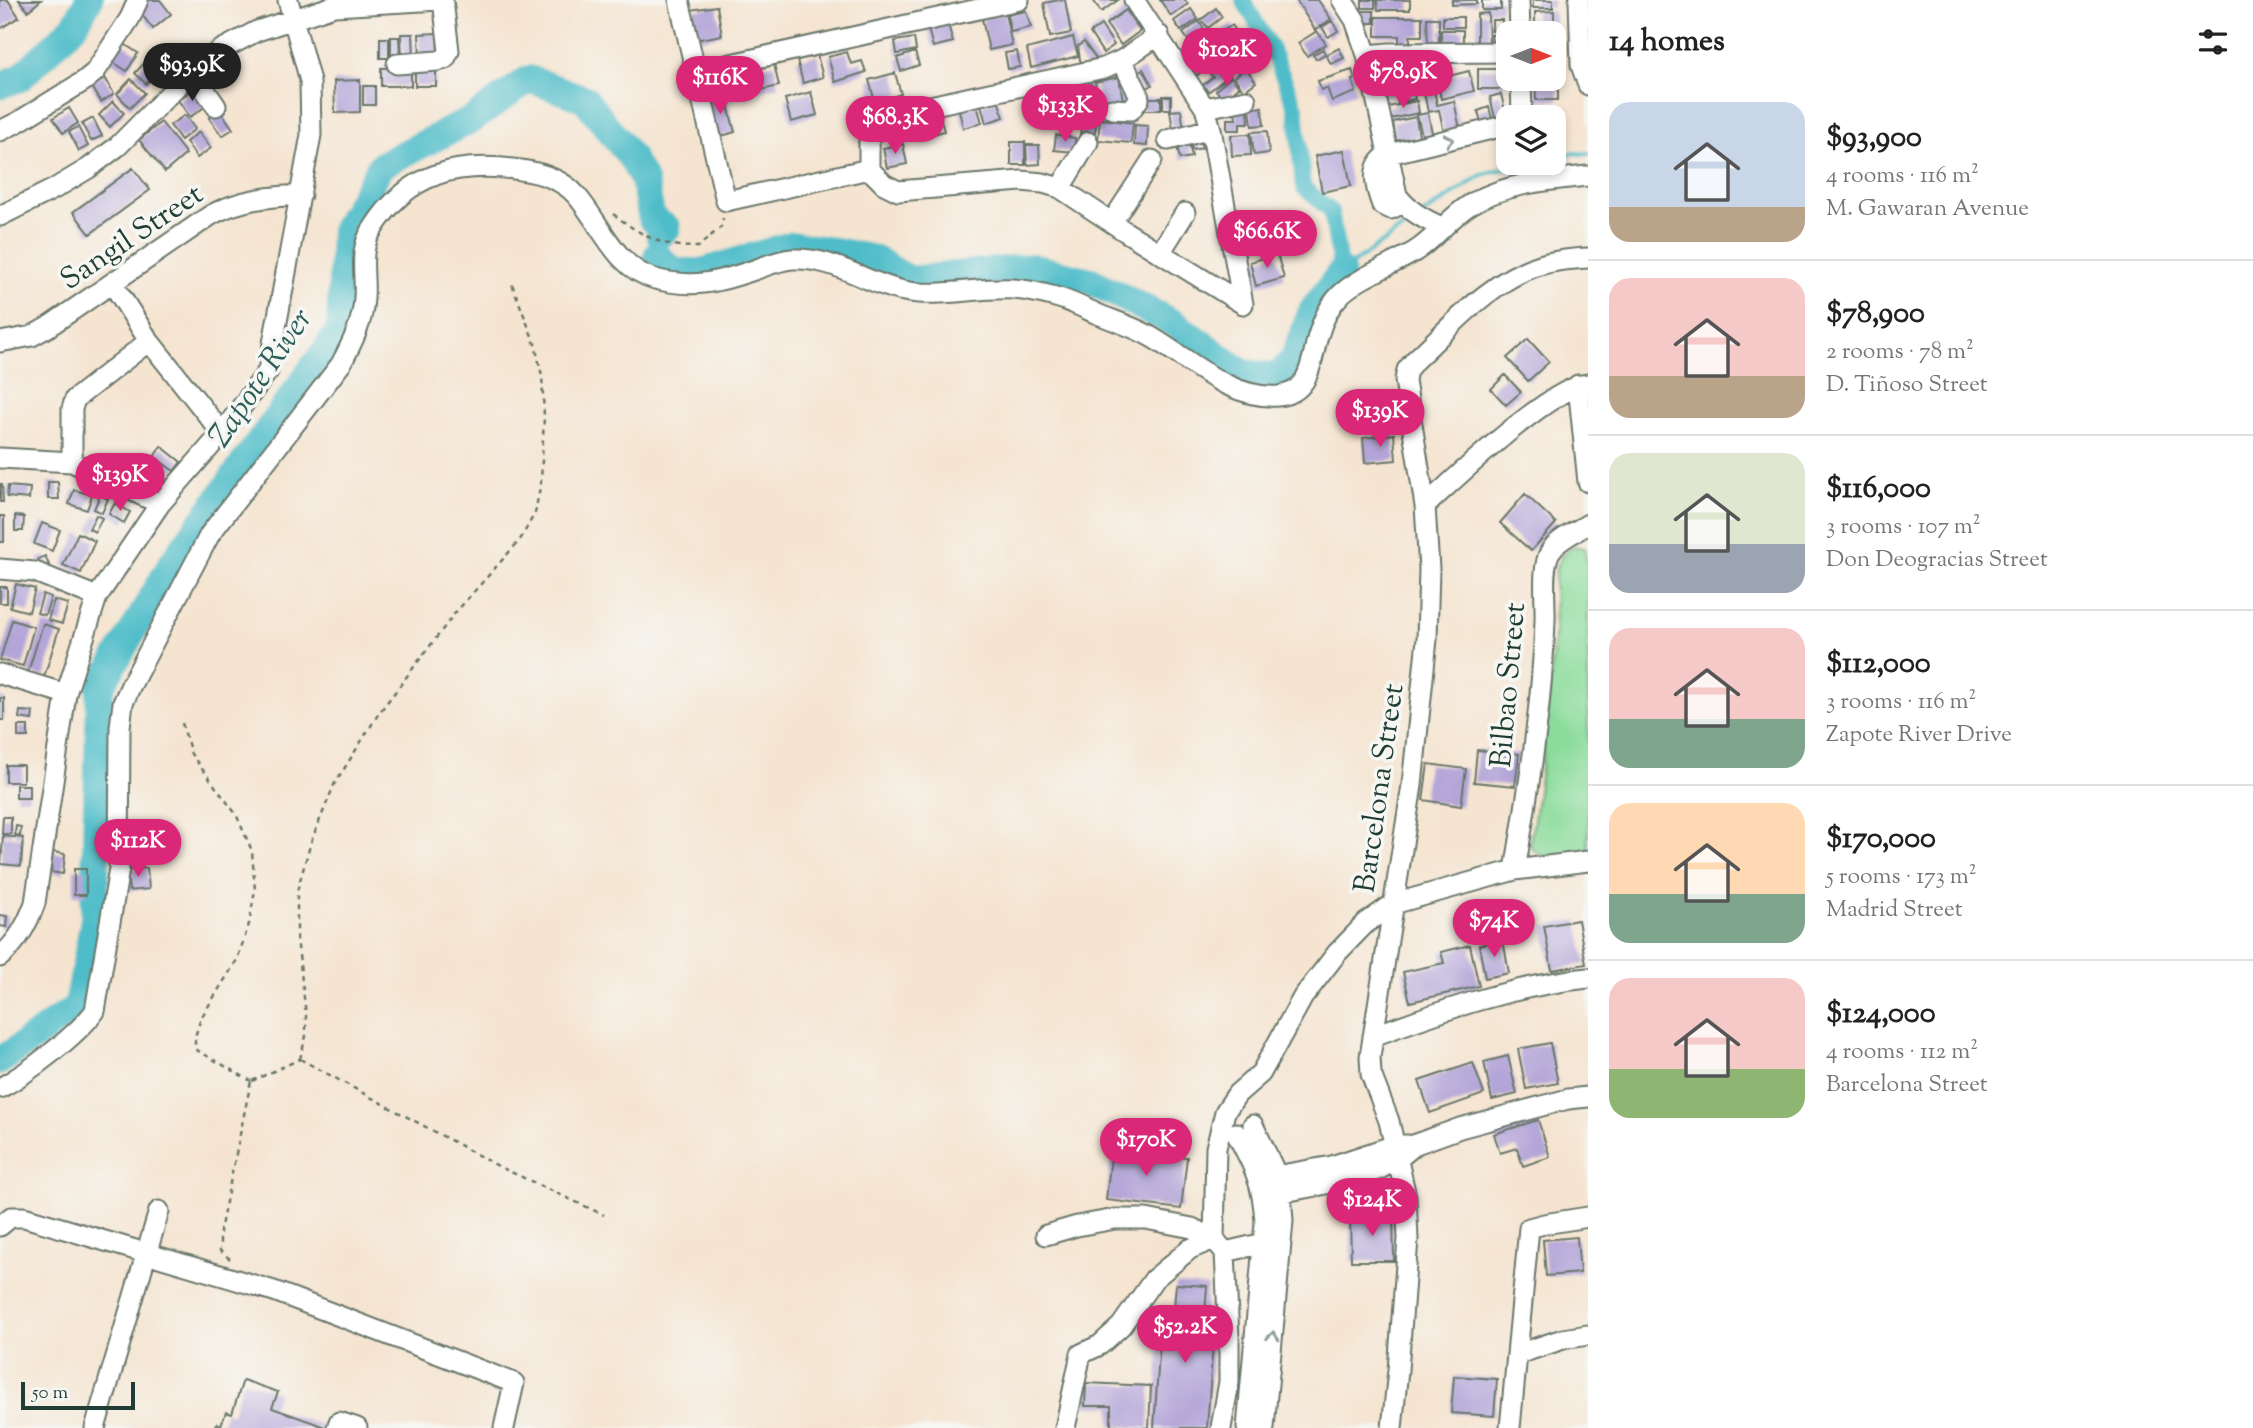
<!DOCTYPE html>
<html lang="en">
<head>
<meta charset="utf-8">
<style>
	body { margin:0; font-family:"Sorts Mill Goudy",serif; background:#f6f6f6; color:#222; height:100vh; display:flex; flex-direction:column; font-size:26px; white-space:nowrap }
	* { box-sizing:border-box; margin:0 }
	p { font-size:23px; color:#767676 }
	.icon { flex:none; width:38px; height:38px; fill:none; stroke:currentColor; stroke-width:2; stroke-linecap:round; stroke-linejoin:round }
	.map { position:relative; flex:1; overflow:hidden }
	.details { display:flex; flex-direction:column; background:#fff; width:665px }
	.details>* { flex:none }
	.needle { width:46px; rotate:90deg }
	.tools { position:absolute; left:1496px; top:21px; display:grid; gap:14px }
	.tools a { display:grid; place-items:center; width:70px; height:70px; border-radius:14px; background:#fff; box-shadow:0 4px 10px #0003; font-size:35px }
	.scale { position:absolute; left:21px; bottom:18px; width:114px; box-sizing:border-box; padding-left:7px; border:4px solid #1f3d34; border-top:0; font-size:19px; line-height:24px; white-space:nowrap; color:#1f3d34; -webkit-text-stroke:5px #f6f6f2; paint-order:stroke }
	.price { position:absolute; translate:-50% -60px; padding:0 16px; border-radius:24px; background:#db2777; color:#fff; font-size:23px; line-height:46px; filter:drop-shadow(0 2px 4px #0008) }
	.price::after { content:''; position:absolute; left:50%; top:42px; width:21px; height:16px; margin-left:-10px; background:inherit; clip-path:polygon(0 0,100% 0,50% 100%) }
	.price.active { background:#222; color:#fff }
	ul { padding:0; list-style:none }
	li { display:flex; align-items:center; gap:21px; height:175px; padding:0 21px }
	li+li { border-top:2px solid #e0e0e0 }
	li span { display:grid; place-items:center; flex:none; width:196px; height:140px; border-radius:21px; color:#555 }
	li>.icon { margin-inline-start:auto }
	span .icon { width:84px; height:84px; fill:#fffc; stroke-width:1 }
	li b { font-size:30px }
	h2 { display:flex; justify-content:space-between; align-items:center; height:84px; padding:0 21px; font-size:30px }
	main { display:flex; flex:1; min-height:0 }
	.map>svg:first-child { display:block }
	.green { fill:#8bdc9b; stroke:#558c68; stroke-width:2 }
	.lines { fill:none; stroke-linecap:round; stroke-linejoin:round }
	.stream { stroke:#50bdc9; stroke-width:4.5 }
	.canal { stroke:#50bdc9; stroke-width:16 }
	.river { stroke:#50bdc9; stroke-width:28 }
	.building { fill:#b3a5d8 }
	.minor-casing { stroke:#6a776b; stroke-width:23 }
	.path { stroke:#6a776b; stroke-width:2.5; stroke-dasharray:5 5; stroke-linecap:butt }
	.minor { stroke:#fff; stroke-width:19 }
	.oneway { stroke:#8f9e9a }
	.labels { text-anchor:middle; stroke-width:7; stroke-linejoin:round; paint-order:stroke }
	.street-label { font-size:30px; fill:#1f3d34; stroke:#f6f6f2 }
	.water-label { font-size:32px; font-style:italic; fill:#2b5d59; stroke:#f6f6f2 }
</style>
</head>
<body>
<main>
<div class="map">
<svg width="1588" height="1428" viewBox="0 0 1588 1428">
	<rect width="100%" height="100%" fill="#f6f6f2"/>
	<filter id="ink" filterUnits="userSpaceOnUse"><feTurbulence type="fractalNoise" baseFrequency=".0143" numOctaves="2"/><feDisplacementMap in="SourceGraphic" scale="14" xChannelSelector="R" yChannelSelector="G"/><feConvolveMatrix kernelMatrix="1 2 1 2 8 2 1 2 1" color-interpolation-filters="sRGB"/></filter>
	<filter id="wash" filterUnits="userSpaceOnUse"><feTurbulence type="fractalNoise" baseFrequency=".00686" numOctaves="4" result="noise"/><feDisplacementMap in="SourceGraphic" scale="28" xChannelSelector="R" yChannelSelector="G"/><feGaussianBlur stdDeviation="1.57" result="paint"/><feColorMatrix in="noise" values="0 0 0 0 0 0 0 0 0 0 0 0 0 0 0 0 0 1.4 0 .05"/><feComposite in="paint" operator="in"/></filter>
	<g filter="url(#wash)">
		<rect width="100%" height="100%" fill="#f5e4d0"/>
		<path class="green" d="M1575,546L1584,548L1588,567V851C1571,854 1536,865 1530,843C1542,775 1548,708 1554,640C1556,619 1552,582 1557,565C1560,556 1568,550 1575,546Z"/>
		<g class="lines">
			<path class="stream" d="M1554,157L1573,153L1588,154
				M1425,213L1483,174L1529,163
				M1341,272L1414,220"/>
			<path class="canal" d="M1243,0L1272,50L1296,108L1303,187L1331,211L1341,272"/>
			<path class="river" d="M0,85L20,78L74,26L89,0
				M657,256L675,272H702L791,245L835,251L875,259L909,280L1033,267L1091,281L1175,324L1243,373L1277,377L1293,360L1312,311L1341,272
				M0,1061L78,1006L94,920L100,688L172,563L340,330L344,231L381,165L473,119L529,79L585,99L630,156L644,181L652,219L667,228L660,235"/>
		</g>
		<g id="blocks">
			<path class="building" d="M0,0H8L19,17L0,29Z
				M19,0H41L28,11Z
				M145,0H160L171,14L153,29L136,7Z
				M1059,0H1065L1071,33L1050,37L1044,3Z
				M1093,0H1118L1101,12Z
				M1160,0H1185L1188,4L1171,16Z
				M1296,0H1318L1331,19L1315,30Z
				M1362,0H1375V8H1362Z
				M1377,0H1410V10H1378Z
				M1452,0H1477V4L1452,5Z
				M1482,0H1501V10H1482Z
				M1533,0H1553V8H1533Z
				M717,6L722,35L695,40L690,10Z
				M1216,8L1222,17L1208,28L1201,20Z
				M1191,9L1198,19L1181,31L1174,21Z
				M1126,10L1140,31L1121,45L1106,24Z
				M1026,11L1031,27L1011,32L1007,15Z
				M1361,11H1374V23H1361Z
				M1554,11V33H1535V12Z
				M1005,13L1012,45L989,50L982,19Z
				M1488,13L1489,45H1477V14Z
				M1376,17H1422V36H1410V47H1399V36H1376Z
				M1443,17H1463V27H1443Z
				M1427,18H1439V45L1428,46Z
				M1492,20H1502V31H1492Z
				M1199,21L1204,29L1188,40L1183,33Z
				M1332,21L1338,31L1328,37L1322,27Z
				M948,24L953,42L933,47L928,29Z
				M1101,25L1114,45L1103,53L1090,33Z
				M1232,25L1238,34L1217,47L1211,38Z
				M1441,30H1463V47H1441Z
				M1204,31L1208,37L1191,48L1187,43Z
				M1317,31L1326,44L1307,56L1298,43Z
				M437,33L438,58L420,59L419,34Z
				M401,34H413L414,59H402Z
				M1503,34V45L1492,46L1491,35Z
				M391,37H399L400,59H391Z
				M1073,37L1078,56L1031,68L1027,49Z
				M380,38H389V58H380Z
				M914,38L916,50L897,54L895,41Z
				M1209,41L1214,49L1205,55L1200,47Z
				M121,42L138,53L127,71L110,60Z
				M1084,42L1100,64L1087,69L1080,60L1078,46Z
				M1225,44L1230,52L1215,62L1210,54Z
				M1198,48L1203,56L1194,63L1188,55Z
				M1339,48L1344,58L1331,64L1326,55Z
				M1554,48H1558V64H1554Z
				M1323,49L1325,54L1316,59L1313,55Z
				M1017,51L1020,67L1008,69L1005,53Z
				M847,52L851,64L862,61L866,72L835,82L828,57Z
				M915,52L919,65L901,71L897,58Z
				M817,55L823,77L803,83L797,60Z
				M1208,55L1214,64L1206,69L1200,60Z
				M149,58L160,69L146,84L135,73Z
				M1224,59L1230,67L1226,70L1230,75L1208,92L1203,85L1213,77L1208,71Z
				M1408,62L1410,79L1381,84L1379,73L1390,71V64Z
				M774,64L779,86L757,91L752,69Z
				M1199,64L1203,71L1196,76L1191,69Z
				M381,68H411V86H381Z
				M415,68H436V86H415Z
				M1246,68L1256,82L1244,91L1234,77Z
				M1429,68L1434,87L1422,90L1418,71Z
				M1143,69L1152,85L1141,92L1132,75Z
				M1478,69H1504L1503,89H1478Z
				M1352,70L1355,79L1352,80L1356,92L1332,101L1327,88L1321,90L1318,81Z
				M1469,71L1474,91L1441,99L1437,79Z
				M895,73L901,94L875,102L869,80Z
				M103,74L114,94L101,102L90,83Z
				M735,74L738,91L726,93L722,77Z
				M1119,77L1124,106L1101,110L1095,82Z
				M1231,77L1239,87L1223,99L1216,90Z
				M131,79L145,93L130,108L117,94Z
				M1535,79H1551V86L1543,87H1558V100H1536Z
				M360,80V112L335,113L334,81Z
				M1411,82L1415,99L1398,103L1395,94L1384,97L1382,88Z
				M1091,84L1098,107L1084,112L1077,89Z
				M363,86H375V105H363Z
				M1071,88L1073,105L1063,107L1061,89Z
				M194,89L206,106L190,117L178,100Z
				M1434,90L1437,105L1454,101L1460,129L1444,132L1439,110L1428,112L1424,93Z
				M811,92L817,115L791,122L785,99Z
				M725,94L735,132L715,138L704,100Z
				M1501,94L1507,119L1496,122L1490,97Z
				M1163,96H1171V109H1163Z
				M1143,98H1161V110H1143Z
				M998,100L1004,117L986,123L981,105Z
				M113,101L124,113L110,127L99,115Z
				M1417,101L1419,113L1390,119L1388,107Z
				M977,105L982,123L963,128L959,110Z
				M1262,107L1264,125L1252,126L1250,109Z
				M1489,107L1493,123L1482,126L1478,111Z
				M69,108L78,123L63,133L53,118Z
				M220,110L233,129L222,136L209,118Z
				M1181,110L1185,135L1174,136L1170,111Z
				M1248,110L1249,123H1240V130H1227V119H1236L1235,111Z
				M939,113L944,131L927,136L922,117Z
				M1428,113L1432,133L1422,135L1417,115Z
				M185,115L195,129L181,140L170,125Z
				M1082,117L1097,119L1094,137L1080,136Z
				M1416,117L1419,136L1396,141L1393,122Z
				M93,118L102,136L91,141L82,124Z
				M919,119L922,135L895,142L892,129L904,126L903,122Z
				M1100,119L1133,123L1131,143L1098,140Z
				M161,122L186,154L165,172L139,140Z
				M1135,125L1148,126L1147,146L1134,145Z
				M78,127L88,146L79,151L69,132Z
				M1267,131L1269,153L1254,155L1251,132Z
				M199,132L211,148L197,158L186,142Z
				M1250,134L1251,155L1232,156L1231,135Z
				M1056,135L1075,138L1074,152L1054,150Z
				M1200,139L1202,148L1192,150L1190,141Z
				M1011,142H1025V165H1011Z
				M1189,143L1192,157L1180,159L1177,146Z
				M903,144L907,164L887,168L883,148Z
				M1026,145H1039L1040,164L1027,165Z
				M1344,150L1351,186L1322,192L1315,156Z
				M133,168L150,190L90,234L73,212Z
				M1277,254L1284,278L1256,286L1250,262Z
				M1528,339L1549,362L1528,381L1507,358Z
				M1505,375L1521,392L1506,405L1491,389Z
				M1394,434L1396,460L1365,463L1363,438Z
				M161,446L181,462L174,471L154,457Z
				M48,482H58L59,499H48Z
				M0,484H2L3,502H0Z
				M8,486L30,488L29,499L7,497Z
				M74,490L92,495L87,510L69,504Z
				M1525,494L1556,523L1531,551L1500,523Z
				M100,495L108,499L102,513L94,509Z
				M115,503L130,512L124,523L109,514Z
				M96,515L102,518L95,532L89,529Z
				M0,516H4V542H0Z
				M15,516L24,517L23,531H15Z
				M42,523L60,530L52,551L34,544Z
				M78,533L95,541L81,573L63,565Z
				M45,556L49,565L43,568L38,559Z
				M16,584L35,589L29,612L10,607Z
				M0,587H7V603H0Z
				M43,594L51,597L45,615L37,613Z
				M54,600L68,604L62,624L48,620Z
				M12,620L34,627L23,666L0,660Z
				M43,624L59,629L44,677L28,672Z
				M0,698H4V720H0Z
				M20,711L33,712L32,720L19,718Z
				M18,726H28V737H18Z
				M1477,750L1519,754L1515,786L1474,782Z
				M1428,764L1466,769L1461,806L1423,800Z
				M6,765H23V782H6Z
				M16,785H29V798H16Z
				M3,817H11V834H2Z
				M16,826L21,827L20,836L15,835Z
				M3,836L23,838L21,866L1,864Z
				M53,852L65,854L63,874L51,872Z
				M147,868L149,889L129,891L127,870Z
				M74,869H86V895H74Z
				M0,915L7,916L6,927L0,926Z
				M1578,920L1586,964L1552,970L1544,926Z
				M1503,940L1509,973L1485,978L1479,945Z
				M1470,945L1479,986L1410,1002L1403,972L1444,963L1441,952Z
				M1550,1043L1558,1083L1526,1089L1518,1049Z
				M1508,1056L1517,1094L1492,1100L1484,1062Z
				M1473,1063L1484,1094L1430,1113L1419,1081Z
				M1538,1120L1550,1157L1523,1166L1517,1148L1500,1153L1494,1134Z
				M1112,1148L1187,1157L1181,1209L1106,1200Z
				M1350,1214H1393L1394,1261H1351Z
				M1577,1237L1580,1273L1546,1276L1543,1240Z
				M1176,1284L1207,1286L1203,1343H1213L1207,1428H1154L1160,1340L1171,1341Z
				M1454,1376L1497,1379L1494,1416L1451,1413Z
				M243,1380L278,1392L272,1408L328,1428H215L217,1423L221,1425L226,1412L232,1414Z
				M1086,1383L1151,1386L1149,1428L1111,1426V1406H1085Z"/>
		</g>
	</g>
	<g filter="url(#ink)">
		<use href="#blocks" fill-opacity="0" stroke="#6a776b" stroke-width="2"/>
		<g class="lines">
			<g class="minor-casing">
				<path id="minor" d="M679,0L726,201L869,169
					M1134,0L1205,108L1211,129L1243,304
					M1342,0L1355,20L1367,55L1397,195C1407,210 1425,220 1442,227
					M1519,0L1520,33
					M1579,0L1581,65L1588,85
					M1367,55L1389,53L1508,52
					M397,64L438,61L445,59L449,51L443,0
					M192,71L216,106
					M695,72L1019,0
					M1521,79L1522,117
					M1205,108L1246,100
					M1112,109L1131,110L1139,99L1138,93L1122,60
					M0,131L18,122L84,81L95,72L130,18L138,0
					M1168,140L1211,129
					M869,169L884,184L898,191L1021,181L1043,183L1060,188L1126,232L1243,304
					M869,169V140L884,116L1104,68L1122,60L1159,35
					M1060,188L1088,142
					M1403,203L1391,209L1382,205C1375,187 1369,165 1389,154L1508,125
					M0,216L54,189L89,168L118,146L192,71L221,50L257,31L334,6L440,0
					M1112,222L1152,160
					M1160,253L1185,213
					M113,284L149,341L222,433
					M0,342L32,336L48,327L211,215C240,199 268,197 301,195
					M1578,385L1588,482
					M0,458L72,462L160,504
					M72,462V409L75,399L149,341
					M1425,506C1456,478 1550,387 1588,384
					M0,569L35,572L97,597
					M0,674L66,694
					M1515,870C1529,788 1542,705 1545,621C1546,603 1541,568 1550,552C1557,539 1576,532 1588,524
					M0,957C18,941 27,925 35,903L66,694L97,597L160,504L222,433L268,371L311,135L310,81L288,0
					M1373,1036C1443,1010 1513,986 1588,978
					M0,1088C28,1073 76,1036 95,1011L119,869L120,727L123,703L131,685L210,534L341,364C352,343 363,322 364,298C366,274 358,251 372,230C408,172 457,161 521,170C542,173 562,179 576,195C601,223 615,268 655,279C693,289 719,282 754,270C766,266 779,260 792,259C835,257 864,283 904,291C939,298 977,287 1013,289C1028,290 1045,294 1059,298C1072,302 1084,308 1095,313C1114,321 1135,327 1153,338C1192,361 1229,399 1278,396C1311,393 1311,360 1318,336C1322,322 1329,306 1340,295C1357,278 1392,265 1414,252C1434,240 1448,219 1468,206C1501,184 1549,180 1588,176
					M1253,1125L1277,1176L1281,1193L1283,1221L1264,1428
					M1236,1133C1254,1166 1263,1184 1265,1222L1247,1428
					M1264,1178L1332,1166L1395,1145H1408
					M1263,1196L1337,1182L1378,1170L1399,1158L1416,1144L1460,1128L1568,1099L1588,1097
					M0,1226L11,1217H24L274,1291L514,1383L504,1428
					M1046,1235L1077,1226L1115,1219H1146L1192,1228L1214,1239L1225,1252L1229,1339V1382L1221,1428
					M1214,1239L1216,1148L1225,1112L1237,1094L1261,1073L1303,997L1337,953L1366,923L1393,904L1515,870L1588,861
					M1225,1252L1264,1243
					M1518,1354L1563,1339L1588,1335
					M95,1428L159,1211
					M337,1428L339,1422L357,1428
					M1065,1428L1081,1354L1100,1345L1121,1326L1154,1279L1190,1249L1214,1239
					M1392,1428L1398,1370L1408,1239L1406,1196L1389,1121L1371,1074L1370,1057L1412,785L1427,639L1429,569L1425,506L1405,380L1407,370L1415,360C1452,326 1490,280 1540,265C1555,260 1572,259 1588,258
					M1510,1428L1529,1228L1544,1224L1588,1217"/>
			</g>
			<path class="path" d="M613,214C643,236 660,247 698,247L722,226L723,218
				M182,723L191,754L236,814L252,851L255,890L249,924L237,960L201,1018L195,1037V1049L251,1081
				M300,1059L306,1036V1015L297,938V891L311,842L334,785L379,713L455,613L520,540L535,513L541,482L544,416L542,376L535,344L512,284
				M300,1059L498,1166L604,1215
				M252,1081L300,1059
				M230,1259L220,1251V1231L251,1081"/>
			<use href="#minor" class="minor"/>
		</g>
		<defs><path id="oneway-chevron" d="M-2-3.5L2.5 0L-2 3.5" fill="none" stroke-width="1.6" stroke-linecap="round" stroke-linejoin="round" transform="scale(1.75)"/></defs>
		<g class="oneway">
			<use href="#oneway-chevron" transform="translate(1449 140) rotate(-13)"/>
			<use href="#oneway-chevron" transform="translate(1273 1336) rotate(-84)"/>
		</g>
	</g>
	<g class="labels">
		<g class="street-label">
			<text transform="translate(131 236) rotate(-34)" y="10">Sangil Street</text>
			<text transform="translate(1507 685) rotate(-85)" y="10">Bilbao Street</text>
			<text transform="translate(1378 788) rotate(-82)" y="10">Barcelona Street</text>
		</g>
		<g class="water-label">
			<text transform="translate(259 377) rotate(-56)" y="11">Zapote River</text>
		</g>
	</g>
</svg>
<div class="tools">
<a><svg class="needle" viewBox="-14 -14 28 28"><path d="M0-13l5 13h-10z" fill="#e53935"/><path d="M0 13l5-13h-10z" fill="#767676"/></svg></a>
<a><svg class="icon" aria-label="layers" viewBox="0 0 24 24"><path d="M12 4l9 5-9 5-9-5zM3 14l9 5 9-5"/></svg></a>
</div>
<div class="scale">50 m</div>
<b class="price" style="left:1227px;top:88px">$102K</b>
<b class="price active" style="left:192px;top:103px">$93.9K</b>
<b class="price" style="left:1403px;top:110px">$78.9K</b>
<b class="price" style="left:720px;top:116px">$116K</b>
<b class="price" style="left:1065px;top:144px">$133K</b>
<b class="price" style="left:895px;top:156px">$68.3K</b>
<b class="price" style="left:1267px;top:270px">$66.6K</b>
<b class="price" style="left:1380px;top:449px">$139K</b>
<b class="price" style="left:120px;top:513px">$139K</b>
<b class="price" style="left:138px;top:879px">$112K</b>
<b class="price" style="left:1494px;top:959px">$74K</b>
<b class="price" style="left:1146px;top:1178px">$170K</b>
<b class="price" style="left:1372px;top:1238px">$124K</b>
<b class="price" style="left:1185px;top:1365px">$52.2K</b>
</div>
<section class="details">
<h2>14 homes<svg class="icon" aria-label="filters" viewBox="0 0 24 24"><path d="M4 7h16M4 17h16"/><circle cx="9" cy="7" r="2"/><circle cx="15" cy="17" r="2"/></svg></h2>
<ul>
<li><span style="background:linear-gradient(#c9d6e8 75%,#b9a48a 0)"><svg class="icon" aria-label="home" viewBox="0 0 24 24"><path d="M3 11l9-7 9 7M6 9v11h12V9"/></svg></span><div><b>$93,900</b><p>4 rooms · 116 m²</p><p>M. Gawaran Avenue</p></div></li>
<li><span style="background:linear-gradient(#f6c9c9 70%,#b9a48a 0)"><svg class="icon" aria-label="home" viewBox="0 0 24 24"><path d="M3 11l9-7 9 7M6 9v11h12V9"/></svg></span><div><b>$78,900</b><p>2 rooms · 78 m²</p><p>D. Tiñoso Street</p></div></li>
<li><span style="background:linear-gradient(#dfe7d0 65%,#9aa5b1 0)"><svg class="icon" aria-label="home" viewBox="0 0 24 24"><path d="M3 11l9-7 9 7M6 9v11h12V9"/></svg></span><div><b>$116,000</b><p>3 rooms · 107 m²</p><p>Don Deogracias Street</p></div></li>
<li><span style="background:linear-gradient(#f6c9c9 65%,#7fa58c 0)"><svg class="icon" aria-label="home" viewBox="0 0 24 24"><path d="M3 11l9-7 9 7M6 9v11h12V9"/></svg></span><div><b>$112,000</b><p>3 rooms · 116 m²</p><p>Zapote River Drive</p></div></li>
<li><span style="background:linear-gradient(#ffd9b3 65%,#7fa58c 0)"><svg class="icon" aria-label="home" viewBox="0 0 24 24"><path d="M3 11l9-7 9 7M6 9v11h12V9"/></svg></span><div><b>$170,000</b><p>5 rooms · 173 m²</p><p>Madrid Street</p></div></li>
<li><span style="background:linear-gradient(#f6c9c9 65%,#8fb573 0)"><svg class="icon" aria-label="home" viewBox="0 0 24 24"><path d="M3 11l9-7 9 7M6 9v11h12V9"/></svg></span><div><b>$124,000</b><p>4 rooms · 112 m²</p><p>Barcelona Street</p></div></li>
</ul>
</section>
</main>
</body>
</html>
